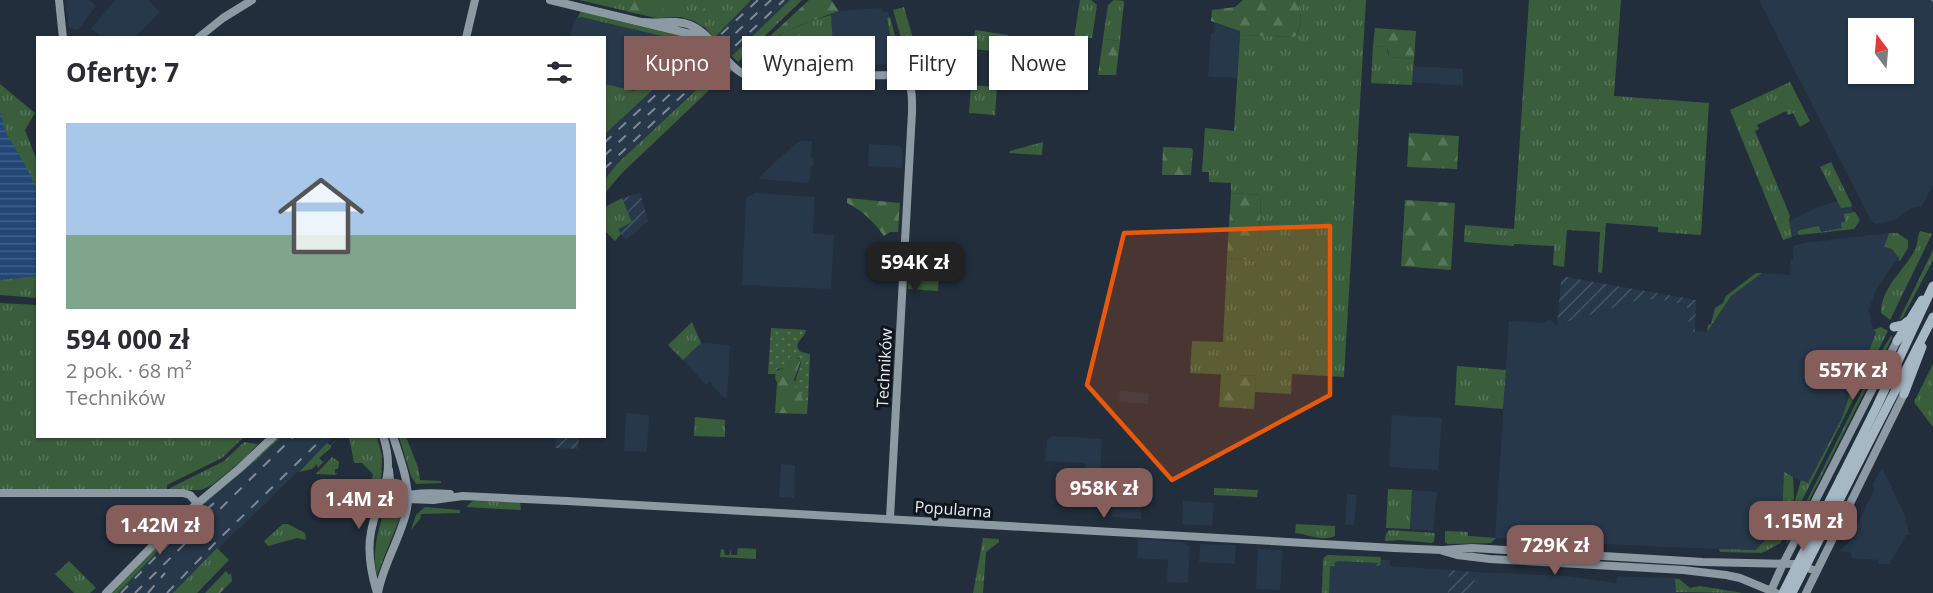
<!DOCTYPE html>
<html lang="pl">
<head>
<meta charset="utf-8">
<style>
	body { margin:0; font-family:"Open Sans",sans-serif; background:#f7f7f7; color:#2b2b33; height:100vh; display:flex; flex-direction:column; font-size:22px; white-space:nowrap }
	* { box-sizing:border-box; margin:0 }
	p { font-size:20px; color:#7c7c81 }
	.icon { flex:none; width:33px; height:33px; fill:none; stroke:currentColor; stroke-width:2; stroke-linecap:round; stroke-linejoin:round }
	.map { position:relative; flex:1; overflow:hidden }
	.sheet { position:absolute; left:36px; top:36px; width:570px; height:402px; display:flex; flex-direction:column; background:#fff; border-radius:0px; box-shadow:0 2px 4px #0004 }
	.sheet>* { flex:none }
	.hud { position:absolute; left:624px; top:36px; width:570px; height:54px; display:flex; gap:12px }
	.needle { width:39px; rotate:344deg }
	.tools { position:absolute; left:1848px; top:18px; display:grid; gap:12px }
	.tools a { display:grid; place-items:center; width:66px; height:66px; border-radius:0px; background:#fff; box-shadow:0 2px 4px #0004; font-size:30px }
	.price { position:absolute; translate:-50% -51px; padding:0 14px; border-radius:12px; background:#855e5b; color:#fff; font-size:20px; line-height:39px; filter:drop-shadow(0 2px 3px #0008) }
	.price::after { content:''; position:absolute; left:50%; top:36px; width:18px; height:14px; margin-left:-9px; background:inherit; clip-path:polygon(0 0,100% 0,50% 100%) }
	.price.active { background:#222; color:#fff }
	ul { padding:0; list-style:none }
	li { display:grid; align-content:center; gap:12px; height:318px; padding:0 30px }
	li+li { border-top:2px solid #e1e1e2 }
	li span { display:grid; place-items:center; height:186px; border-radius:0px; color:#555 }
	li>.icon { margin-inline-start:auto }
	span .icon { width:108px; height:108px; fill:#fffc; stroke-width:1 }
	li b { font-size:26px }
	h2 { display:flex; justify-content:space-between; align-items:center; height:72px; padding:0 30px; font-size:26px }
	.tag { padding:0 21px; border-radius:0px; background:#fff; box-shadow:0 2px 4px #0004; font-size:21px; line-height:54px }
	.tag.active { background:#855e5b; color:#fff }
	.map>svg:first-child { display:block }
	.built { fill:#27384a; fill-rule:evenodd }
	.industrial { fill:url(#industrial-furrows) }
	.grass { fill:url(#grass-tufts) }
	.forest { fill:url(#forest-firs) }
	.garden { fill:url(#garden-dots) }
	.water { fill:url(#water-rules) }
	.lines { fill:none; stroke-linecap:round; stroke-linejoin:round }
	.secondary { stroke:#8c9aa3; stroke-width:8 }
	.primary { stroke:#a6b8c4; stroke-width:9 }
	.rail { stroke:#808a96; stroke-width:2; stroke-dasharray:10 10; stroke-linecap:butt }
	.primary-bridge { stroke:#a6b8c4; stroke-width:9 }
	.marked { fill:#e8590c; fill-opacity:0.2; stroke:#e8590c; stroke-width:4.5; stroke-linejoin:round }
	.labels { text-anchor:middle; stroke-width:6; stroke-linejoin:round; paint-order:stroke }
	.street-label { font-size:16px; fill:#e4ecf5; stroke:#11161c }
</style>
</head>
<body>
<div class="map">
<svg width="1933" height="593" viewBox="0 0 1933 593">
	<defs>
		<pattern id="industrial-furrows" width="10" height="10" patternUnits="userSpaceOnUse" patternTransform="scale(1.5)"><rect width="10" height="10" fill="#27384a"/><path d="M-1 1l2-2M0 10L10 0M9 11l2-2" fill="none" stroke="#465565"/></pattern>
		<pattern id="grass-tufts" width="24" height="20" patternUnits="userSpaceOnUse" patternTransform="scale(1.5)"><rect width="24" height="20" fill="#3a5e3c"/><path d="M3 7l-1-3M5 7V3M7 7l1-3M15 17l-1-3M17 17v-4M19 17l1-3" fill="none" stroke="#567559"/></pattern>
		<pattern id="forest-firs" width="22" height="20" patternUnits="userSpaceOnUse" patternTransform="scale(1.5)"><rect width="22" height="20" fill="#3a5e3c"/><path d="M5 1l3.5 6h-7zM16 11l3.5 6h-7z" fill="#567559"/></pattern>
		<pattern id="garden-dots" width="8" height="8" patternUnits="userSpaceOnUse" patternTransform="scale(1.5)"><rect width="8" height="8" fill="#3a5e3c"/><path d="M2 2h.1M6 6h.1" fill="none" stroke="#567559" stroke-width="1.8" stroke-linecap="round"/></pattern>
		<pattern id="water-rules" width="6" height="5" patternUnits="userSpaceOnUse" patternTransform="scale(1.5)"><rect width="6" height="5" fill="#224676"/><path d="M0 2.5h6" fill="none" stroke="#42618a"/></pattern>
	</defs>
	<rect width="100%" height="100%" fill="#222e3c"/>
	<path class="built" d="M66,0H89L96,6L79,29L75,30L69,27Z
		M115,0H148L160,12L135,37H103L91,29Z
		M726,0H800L737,61L731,56L617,164L605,179L604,38H570L574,21L581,17L662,36L652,80L706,29L702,26Z
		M1759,0H1933V185L1922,206L1911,208L1895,220L1876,224L1871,221ZM1858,28H1904V74H1858Z
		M881,8L883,12H888L890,17L887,18L896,64H876L847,69H835L831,15L839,11Z
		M1215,22L1240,31L1237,78L1208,77L1211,33H1214Z
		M1414,66L1463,69V86L1413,82Z
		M801,141H812L811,157L814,158L813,165H811L809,183L760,179L759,177L794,145Z
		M869,144L900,146L903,150L902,168L868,166Z
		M755,193L815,197L813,233L834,235L831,289L742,285L746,198Z
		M1838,201L1841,208L1851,207L1854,212L1842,228L1821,232L1819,227L1792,237L1789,221L1820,206Z
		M1889,233L1884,247L1892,249L1899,258V261H1896L1882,280L1874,295L1869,309L1873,330L1876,331L1859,380L1855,378L1842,418L1808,484L1784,473L1783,521L1756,550L1662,547L1495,538L1509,321L1544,323L1550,319L1557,326H1562L1563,323L1638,300L1657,299L1684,304L1689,310L1688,331L1707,332L1731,296L1762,273L1790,275L1791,260L1793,259V246L1804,243Z
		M701,343L730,345L727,397L724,398L710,382L706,385L683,360Z
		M1120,391L1149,393L1148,404L1119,402Z
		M626,413L649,415L647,452L624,451Z
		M1392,415L1442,418L1438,470L1389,467Z
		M1053,436L1102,439L1100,477L1084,476L1085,463L1045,461L1047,439Z
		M281,437H334L218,549L217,548L173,593H114L185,519L255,461Z
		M781,464L795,465L794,498L779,497Z
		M1882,467L1905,516L1909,535H1906L1890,564H1878V560L1851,558L1852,557L1850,552L1839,551L1849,542L1874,490L1873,484Z
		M1412,490L1437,492L1433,531L1410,529Z
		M1113,492L1143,494L1141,519L1112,517Z
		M1347,494L1357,495L1354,525H1345Z
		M1183,501L1214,503L1212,526L1182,524Z
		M1138,539L1183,542L1190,547L1188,583L1167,582L1168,560L1137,558Z
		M1200,544L1236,545L1235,564L1199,562Z
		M1258,549L1283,550L1280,590L1256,589Z
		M1333,558L1390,560V566L1449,570L1448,593H1321L1323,568Z
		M1475,572L1566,576L1616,583L1617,576L1676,579V592L1692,593H1474Z"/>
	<path class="industrial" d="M640,193L648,221L626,240L617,229L632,222L622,198Z
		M1566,277L1696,300L1695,332L1688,331L1689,310L1684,304L1657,299L1638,300L1563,323L1562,326H1557L1561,281Z
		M556,437H579L578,449L555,448Z
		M1449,570L1475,572L1474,593H1448Z"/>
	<path class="grass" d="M579,0H751L714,38L706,28L694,21L681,17L656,18Z
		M790,0H802L738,62L732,56Z
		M1080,0H1091L1097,5L1092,38H1074Z
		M1114,0L1124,1L1120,41L1103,39L1108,5Z
		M1297,0H1366L1344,377L1292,374L1291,394L1255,392L1256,376L1190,373L1192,341L1223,342L1227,258L1258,261L1261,195L1231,193V183L1209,182V172H1202L1205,128L1234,131L1240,35L1295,37C1304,21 1301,17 1297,0Z
		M1529,0H1621L1614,96L1709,103L1701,235L1658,232V227L1606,223L1602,273L1598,272L1600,232L1567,230L1564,267L1553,265L1554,246L1514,244V246L1464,242L1465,225L1514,229Z
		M904,7L918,56L909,66L893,10Z
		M581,11L701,39L704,42L605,134V84L634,91L635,86L642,87L649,64L655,65L662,36L581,17L577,19Z
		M831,15L835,70C816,70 755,75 742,65C766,39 796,24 831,15Z
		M890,17L903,66H896L887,18Z
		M975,30L1008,35L1006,52L972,49Z
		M1373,46L1387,47L1388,54L1391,57L1414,59L1412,85L1371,83Z
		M725,63L732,71L723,77L622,173L605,193V179L617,164Z
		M1790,82L1810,121L1800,127L1793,113L1788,115L1786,111L1757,125L1759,129L1755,131L1790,216L1789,221L1792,237L1783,240L1730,110Z
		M0,84L35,113L25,130L37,161V298L0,295Z
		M971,85L997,87L995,115L969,113Z
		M1043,142L1042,155L1009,153L1010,151Z
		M1831,162L1852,205L1851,207L1841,208L1820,167Z
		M622,198L632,222L618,229L621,234L615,241L605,231V207Z
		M1855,212L1860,220L1854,229L1799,235L1797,232L1800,230L1819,226L1821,232L1842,228L1841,223L1845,221L1844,214Z
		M1920,231L1932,234L1890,320L1881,313C1881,287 1904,271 1915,250C1918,244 1917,237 1920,231Z
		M1889,233H1897L1908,240V248L1900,261H1894H1899V258L1892,249L1884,247Z
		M1933,250V260L1903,317L1899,320Z
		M1756,273H1762L1731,296L1707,332L1708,325L1711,324L1715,308L1723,303L1726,296Z
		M0,303L37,305L38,436L244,437L222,458L167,485V490L0,489Z
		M692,322L701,343L683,360L668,345Z
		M1881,327L1888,331L1785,534L1801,480L1808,483L1842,418L1855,378L1859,379L1876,332L1873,330Z
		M1892,335V338L1787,544L1786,542L1885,345Z
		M1933,364V427L1914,402Z
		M1457,366L1506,370L1503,409L1455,405Z
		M695,417L725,420V437L694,436Z
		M279,437H281L255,461L186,519L172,536L118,593H110L185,518L243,470Z
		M340,437L331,445V448L319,458L323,462L329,456L318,468L317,464L312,469L299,472L327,443L330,445Z
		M349,437H377L382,456L381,482L372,479L373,474L362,463H354Z
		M399,437H406L418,467L420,480L441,481V483L416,484L411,476Z
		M244,442L258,444L245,458L212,485L201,490H170V488L224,461Z
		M332,457L339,462L338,469H335V473H338L335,475L316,474Z
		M1784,472L1793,477L1794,498L1781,543L1762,553L1720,552L1719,549L1756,550L1782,521Z
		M360,481L378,487L373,501L374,502L373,508L362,496L365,493L362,489Z
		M1214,488L1258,490L1257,497L1214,495Z
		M1388,489L1412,490L1410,529L1386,528Z
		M473,501L520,502L521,510L467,507L469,504Z
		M425,507L460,510V513L421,514L420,519L411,530L416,515Z
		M384,513L401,515L377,575C372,556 377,531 384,513Z
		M283,524H288L305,533L306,540L297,538L268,546L264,541Z
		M1296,524L1335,526V536C1321,542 1308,534 1295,533Z
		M1389,530L1435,533L1434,541L1432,543L1400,540L1385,541L1386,534Z
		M1445,531L1468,532V536L1496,538L1491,543L1448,544L1445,542Z
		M983,538L999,539V542L986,552L983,593H973Z
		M217,548L229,560L197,593H173Z
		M738,548L756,549V559L720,557L721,549L724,550L725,555H729L731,550V555H737Z
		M1328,555L1381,557L1380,565L1376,566L1378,563L1338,561L1334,563L1335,566H1330L1329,593H1322L1323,561L1324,557Z
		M69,561L96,588L90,593H74L55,574Z
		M1653,577L1679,579L1690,588L1700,586L1743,593L1676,592L1675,579Z"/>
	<path class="forest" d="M626,0H665L662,18L628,12Z
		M709,0H726L702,26L696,22Z
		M809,0H831L839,11L800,25L771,39L769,37Z
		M1243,0H1297C1301,17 1304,20 1295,37L1240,35V31L1211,21L1212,10L1235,7Z
		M1375,28L1416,31L1414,59L1391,57L1389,55L1387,47L1373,46Z
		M1103,39L1120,41L1116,75H1098Z
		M1409,133L1459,136L1457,169L1407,167Z
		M1163,147L1191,148L1193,150L1191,175H1162Z
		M1231,193L1261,195L1258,261L1227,258Z
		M847,198L900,203L898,232H890L884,236C874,222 863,211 847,203Z
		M1405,200L1455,203L1451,270L1401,266Z
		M909,268L939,269L938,291L908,289Z
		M793,356L801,360L794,380L804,400L808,402L807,414L775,413L777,383L775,378L776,371L789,366V359Z
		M1221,374L1256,376L1254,409L1219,407Z
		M226,571L229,575L231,573L232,581L220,593H205Z"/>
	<path class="garden" d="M771,328L806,330C805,339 791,343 801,352L810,354L808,402L802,399L801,394L794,385L801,363L799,358L790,357L789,366L787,368L777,369L776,374H768Z"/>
	<path class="water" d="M797,37C812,38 827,47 816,63C800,65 777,68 761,61L760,57L762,55C773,46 783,39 797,37Z
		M0,111L6,133L28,170L37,191V276L0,280Z"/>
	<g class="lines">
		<path class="secondary" d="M59,0L63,38
			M550,0L703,37
			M643,22C659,24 675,19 690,25C715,35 724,68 750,77L898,75C914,79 912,99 912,112L890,518
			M198,38L223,18L252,0
			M466,38L475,0
			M389,470L390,480L395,488L408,499L433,500L463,496L567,501L1394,548L1442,550L1472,548L1703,562L1796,564L1816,571
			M0,493H183L190,495L197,503
			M378,509C399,492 424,492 450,494
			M1443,551L1457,555L1490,559L1683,570L1726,575L1740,578L1776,593
			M106,593L180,518L240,468L274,436
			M377,593C371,573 367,552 371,532C378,495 397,477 383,436
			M378,593C383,564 401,538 407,509C411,485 400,459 393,436
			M1770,593L1783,564L1897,341
			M1806,593L1904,394"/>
		<path class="primary" d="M1894,327L1903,325L1908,321
			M1897,341L1922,300
			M1904,394L1922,347
			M1841,478L1877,406L1933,286
			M1849,481L1933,317"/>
		<path class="rail" d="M1932,0L1933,1
			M604,143L758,0
			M604,156L771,0
			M604,169L784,0
			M121,593L168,544L214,503
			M135,593L294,436
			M148,593L165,573
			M167,593L218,540L325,436"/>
		<path class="primary-bridge" d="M1783,593L1841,478
			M1792,593L1849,481"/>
	</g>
	<path class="marked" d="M1330,226V395L1172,480L1087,385L1124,233Z"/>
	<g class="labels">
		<g class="street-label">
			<text transform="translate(884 368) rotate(-87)" y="6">Techników</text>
			<text transform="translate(953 509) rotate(4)" y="6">Popularna</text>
		</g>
	</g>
</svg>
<div class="tools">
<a><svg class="needle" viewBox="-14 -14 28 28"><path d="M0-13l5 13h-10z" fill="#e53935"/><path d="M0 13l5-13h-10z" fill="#7c7c81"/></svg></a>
</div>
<b class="price active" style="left:915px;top:293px">594K zł</b>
<b class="price" style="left:1853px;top:401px">557K zł</b>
<b class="price" style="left:1104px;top:519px">958K zł</b>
<b class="price" style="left:359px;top:530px">1.4M zł</b>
<b class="price" style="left:1803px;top:552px">1.15M zł</b>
<b class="price" style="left:160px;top:556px">1.42M zł</b>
<b class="price" style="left:1555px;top:576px">729K zł</b>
<div class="hud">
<a class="tag active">Kupno</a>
<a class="tag">Wynajem</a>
<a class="tag">Filtry</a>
<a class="tag">Nowe</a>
</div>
<section class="sheet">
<h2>Oferty: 7<svg class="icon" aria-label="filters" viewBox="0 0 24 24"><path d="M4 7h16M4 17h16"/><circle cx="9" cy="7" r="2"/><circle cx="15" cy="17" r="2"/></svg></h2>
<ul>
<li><span style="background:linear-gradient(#a9c7e8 60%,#7fa58c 0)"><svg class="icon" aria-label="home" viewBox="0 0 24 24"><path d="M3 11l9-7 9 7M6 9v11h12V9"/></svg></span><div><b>594 000 zł</b><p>2 pok. · 68 m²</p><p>Techników</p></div></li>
</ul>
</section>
</div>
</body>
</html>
